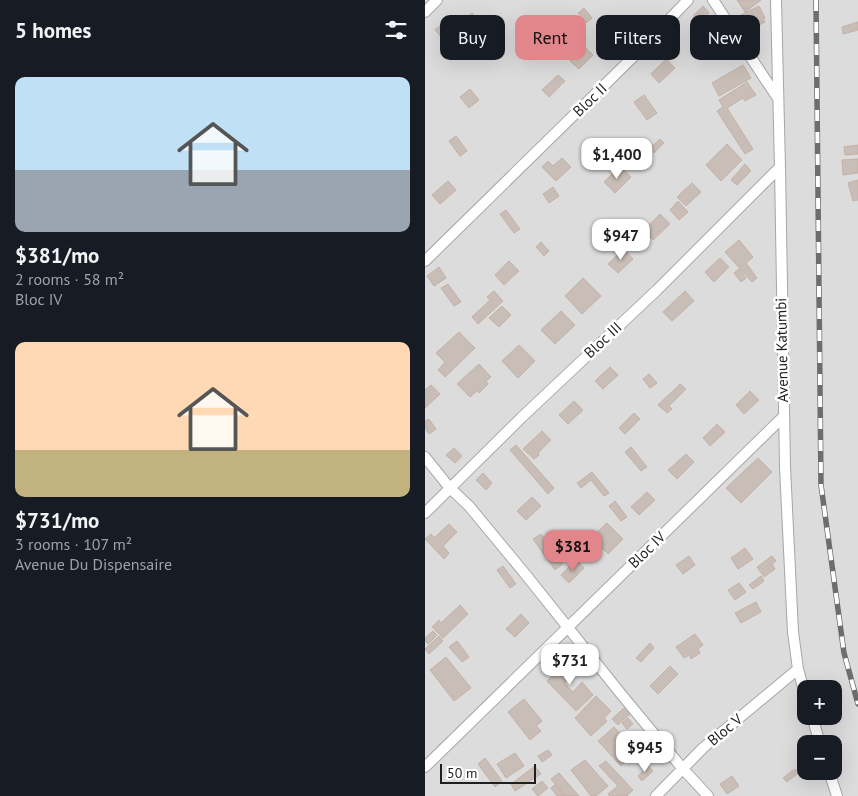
<!DOCTYPE html>
<html lang="en">
<head>
<meta charset="utf-8">
<style>
	body { margin:0; font-family:"PT Sans",sans-serif; background:#242831; color:#f1f3f6; height:100vh; display:flex; flex-direction:column; font-size:19px; white-space:nowrap }
	* { box-sizing:border-box; margin:0 }
	p { font-size:16px; color:#9ea1a6 }
	.icon { flex:none; width:28px; height:28px; fill:none; stroke:currentColor; stroke-width:2; stroke-linecap:round; stroke-linejoin:round }
	.map { position:relative; flex:1; overflow:hidden }
	.sheet { display:flex; flex-direction:column; background:#171b24; width:425px }
	.sheet>* { flex:none }
	.hud { position:absolute; left:15px; top:15px; width:342px; height:45px; display:flex; gap:10px }
	.tools { position:absolute; left:372px; top:680px; display:grid; gap:10px }
	.tools a { display:grid; place-items:center; width:45px; height:45px; border-radius:10px; background:#171b24; box-shadow:0 5px 20px #0002; font-size:25px }
	.scale { position:absolute; left:15px; bottom:12px; width:96px; box-sizing:border-box; padding-left:5px; border:2px solid #1f1f1f; border-top:0; font-size:14px; line-height:18px; white-space:nowrap; color:#1f1f1f; -webkit-text-stroke:4px #fff; paint-order:stroke }
	.price { position:absolute; translate:-50% -42px; padding:0 11px; border-radius:10px; background:#fff; color:#222; font-size:16px; line-height:32px; filter:drop-shadow(0 1px 2px #0008) }
	.price::after { content:''; position:absolute; left:50%; top:30px; width:15px; height:11px; margin-left:-8px; background:inherit; clip-path:polygon(0 0,100% 0,50% 100%) }
	.price.selected { background:#e1868a; color:#111 }
	ul { padding:0; list-style:none }
	li { display:grid; align-content:center; gap:10px; height:265px; padding:0 15px }
	li span { display:grid; place-items:center; height:155px; border-radius:10px; color:#555 }
	li>.icon { margin-inline-start:auto }
	span .icon { width:90px; height:90px; fill:#fffc; stroke-width:1 }
	li b { font-size:21px }
	h2 { display:flex; justify-content:space-between; align-items:center; height:60px; padding:0 15px; font-size:21px }
	.chip { padding:0 18px; border-radius:10px; background:#171b24; box-shadow:0 5px 20px #0002; font-size:18px; line-height:45px }
	.chip.selected { background:#e1868a; color:#111 }
	main { display:flex; flex:1; min-height:0 }
	.map>svg:first-child { display:block }
	.residential { fill:#dddcdc; fill-rule:evenodd }
	.building { fill:#c9beb7; stroke:#c3b1a5 }
	.lines { fill:none; stroke-linecap:round; stroke-linejoin:round }
	.street-casing { stroke:#a6a6a6; stroke-width:12 }
	.street { stroke:#fff; stroke-width:10 }
	.rail-casing { stroke:#6d6d6d; stroke-width:5.5 }
	.rail { stroke:#fff; stroke-width:4; stroke-dasharray:11; stroke-linecap:butt }
	.labels { text-anchor:middle; stroke-width:5; stroke-linejoin:round; paint-order:stroke }
	.street-label { font-size:15px; fill:#1f1f1f; stroke:#fff }
</style>
</head>
<body>
<main>
<section class="sheet">
<h2>5 homes<svg class="icon" aria-label="filters" viewBox="0 0 24 24"><path d="M4 7h16M4 17h16"/><circle cx="9" cy="7" r="2"/><circle cx="15" cy="17" r="2"/></svg></h2>
<ul>
<li><span style="background:linear-gradient(#bfe0f5 60%,#9aa5b1 0)"><svg class="icon" aria-label="home" viewBox="0 0 24 24"><path d="M3 11l9-7 9 7M6 9v11h12V9"/></svg></span><div><b>$381/mo</b><p>2 rooms · 58 m²</p><p>Bloc IV</p></div></li>
<li><span style="background:linear-gradient(#ffd9b3 70%,#c2b280 0)"><svg class="icon" aria-label="home" viewBox="0 0 24 24"><path d="M3 11l9-7 9 7M6 9v11h12V9"/></svg></span><div><b>$731/mo</b><p>3 rooms · 107 m²</p><p>Avenue Du Dispensaire</p></div></li>
</ul>
</section>
<div class="map">
<svg width="433" height="796" viewBox="0 0 433 796">
	<rect width="100%" height="100%" fill="#f0ece4"/>
	<path class="residential" d="M0,0H433V796H0ZM381,689H409V716H381ZM381,744H409V771H381Z"/>
	<path class="building" d="M312,0H336L320,12Z
		M278,6L284,13L278,18L276,16L272,20L268,16Z
		M334,6L340,18L338,19L340,22L334,25L333,21L322,27L316,15Z
		M159,8L167,18L161,23L153,13Z
		M47,13L63,33L58,38L41,18Z
		M28,15L36,24L18,39L10,30Z
		M433,22V30L418,34L417,27Z
		M159,46L168,55L154,69L145,61Z
		M241,59L250,68L234,83L226,74Z
		M318,65L326,78L294,96L287,83Z
		M133,75L140,81L124,97L117,90Z
		M322,82L331,95L320,101L318,98L302,108L328,149L320,154L292,111L298,107L294,100Z
		M45,89L54,100L44,108L35,97Z
		M219,95L232,113L222,120L209,102Z
		M31,136L42,151L35,156L24,141Z
		M235,139L239,143L229,153L225,148Z
		M212,142L224,158L218,163L206,147Z
		M302,144L317,160L296,181L281,165Z
		M433,145V154L420,155L419,147Z
		M137,158L146,167L131,181L117,167L123,161L128,166Z
		M433,159V173L418,175L417,160Z
		M320,164L326,171L312,185L306,180Z
		M195,166L206,177L190,193L179,182Z
		M433,180V200L428,201L423,183Z
		M23,181L31,190L15,204L7,195Z
		M267,183L276,192L261,206L252,197Z
		M128,187L134,196L124,203L118,194Z
		M253,201L263,212L254,220L245,210Z
		M81,210L95,229L89,233L75,214Z
		M235,214L245,224L228,240L219,230Z
		M314,240L328,257L321,263L332,278L327,282L300,252Z
		M116,242L124,251L119,256L111,247Z
		M199,249L208,259L193,273L183,264Z
		M295,258L304,267L289,282L280,272Z
		M84,261L94,271L79,285L70,275Z
		M14,267L21,278L9,286L2,276Z
		M314,269L321,278L316,282L309,273Z
		M158,278L176,296L157,314L140,296Z
		M23,284L36,302L29,306L16,288Z
		M69,291L78,301L53,324L47,317L65,300L62,297Z
		M260,291L269,301L247,321L238,312Z
		M77,306L86,315L74,327L64,318Z
		M136,311L150,325L130,344L116,330Z
		M34,332L50,348L20,377L13,370L20,362L11,353Z
		M94,345L110,361L93,378L77,361Z
		M54,364L66,377L61,381L63,384L54,393L52,391L45,397L32,384Z
		M185,367L193,375L178,389L170,381Z
		M224,374L232,383L225,388L218,379Z
		M255,384L261,389L244,406L247,409L242,413L233,405Z
		M6,385L15,394L0,408V390Z
		M325,391L334,400L319,414L311,405Z
		M149,401L158,410L143,424L134,415Z
		M209,413L215,419L200,434L194,428Z
		M4,419L11,429L4,434L0,428V421Z
		M292,424L300,432L285,446L278,438Z
		M117,431L126,440L113,453L114,455L109,459L98,449Z
		M91,445L129,488L123,494L85,450Z
		M206,447L222,467L216,471L200,452Z
		M29,448L37,456L30,463L21,455Z
		M261,454L269,462L252,479L243,470Z
		M333,458L347,472L316,503L301,488Z
		M167,472L184,493L179,496L166,480L156,488L152,483Z
		M58,473L67,483L61,490L51,480Z
		M222,492L230,500L214,515L206,507Z
		M107,497L116,506L101,520L92,511Z
		M190,501L202,517L196,521L184,506Z
		M182,523L198,539L183,554L167,537Z
		M24,524L32,532L18,546L24,553L19,559L0,539L6,534L9,538Z
		M116,534L138,564L130,570L108,539Z
		M320,548L328,559L313,569L306,558Z
		M264,556L270,565L258,574L251,565Z
		M347,556L351,561L347,564L350,569L339,577L332,567Z
		M151,560L159,568L144,583L136,575Z
		M78,566L91,584L85,588L72,570Z
		M336,576L339,581L328,589L324,585Z
		M314,583L321,592L310,600L303,590Z
		M331,602L336,612L316,623L310,613Z
		M35,605L43,614L18,638L7,627L14,620L16,623Z
		M96,614L104,623L90,637L81,629Z
		M8,631L12,635L3,644L0,641V638Z
		M270,634L278,645L273,649L275,653L266,659L264,655L259,658L251,647Z
		M14,636L18,641L4,654L0,649Z
		M32,641L44,657L37,662L24,647Z
		M225,643L229,648L216,662L211,658Z
		M21,657L46,688L29,701L5,670Z
		M146,658L155,668L139,683L148,692L157,682L168,695L151,711L122,681Z
		M245,666L253,674L233,694L225,686Z
		M171,696L186,711L179,718L182,721L166,736L150,718Z
		M99,699L117,721L111,726L116,731L105,740L83,712Z
		M200,707L206,713L193,725L187,719Z
		M203,718L208,724L202,729L197,723Z
		M189,727L198,737L193,741L207,756L196,766L173,741Z
		M123,750L127,755L117,762L113,756Z
		M90,753L99,766L81,778L72,764Z
		M60,758L77,781L70,787L53,764Z
		M160,760L183,786L171,796H166L146,770Z
		M181,761L208,790L202,796H185L183,794L193,786L174,766Z
		M110,766L116,774L90,791L86,784Z
		M223,766L228,771L217,781L213,776Z
		M370,769L373,773L362,782L358,778Z
		M134,773L154,796H140L126,779Z
		M307,776L314,786L302,794L295,784Z
		M117,781L123,788L113,796L107,789Z
		M130,785L139,796H132L126,788Z"/>
	<g class="lines">
		<g class="street-casing">
			<path id="street" d="M288,0L352,97
				M351,0L355,167L360,467L368,632L373,669L381,698
				M0,12L12,0
				M0,261L206,59L263,0
				M0,457L24,487L44,506L101,575L196,694L258,769L283,796
				M0,513L96,418L232,290L355,167
				M387,716L395,744
				M0,767L358,417
				M404,771L412,796
				M231,796L278,748L373,669"/>
		</g>
		<use href="#street" class="street"/>
		<g class="rail-casing">
			<path id="rail" d="M391,0L396,485L419,653L433,704"/>
		</g>
		<use href="#rail" class="rail"/>
	</g>
	<g class="labels">
		<g class="street-label">
			<text transform="translate(165 100) rotate(-44)" y="5">Bloc II</text>
			<text transform="translate(178 340) rotate(-43)" y="5">Bloc III</text>
			<text transform="translate(357 350) rotate(-91)" y="5">Avenue Katumbi</text>
			<text transform="translate(222 550) rotate(-44)" y="5">Bloc IV</text>
			<text transform="translate(300 730) rotate(-40)" y="5">Bloc V</text>
		</g>
	</g>
</svg>
<div class="tools">
<a>+</a>
<a>−</a>
</div>
<div class="scale">50 m</div>
<b class="price" style="left:192px;top:180px">$1,400</b>
<b class="price" style="left:196px;top:261px">$947</b>
<b class="price selected" style="left:148px;top:572px">$381</b>
<b class="price" style="left:145px;top:686px">$731</b>
<b class="price" style="left:220px;top:773px">$945</b>
<div class="hud">
<a class="chip">Buy</a>
<a class="chip selected">Rent</a>
<a class="chip">Filters</a>
<a class="chip">New</a>
</div>
</div>
</main>
</body>
</html>
